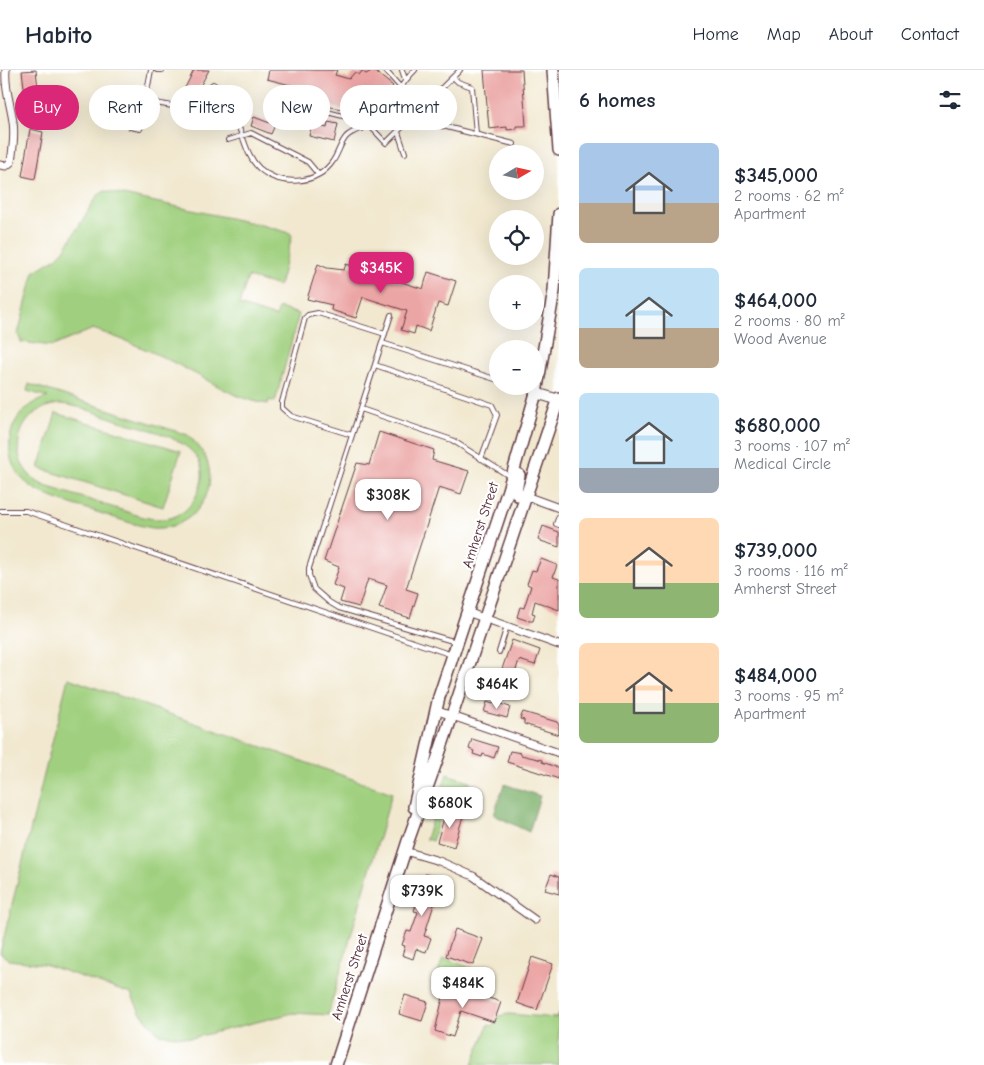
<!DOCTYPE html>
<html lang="en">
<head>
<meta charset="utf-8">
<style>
	body { margin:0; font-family:"Comic Neue",sans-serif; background:#f2f2f3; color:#1f2937; height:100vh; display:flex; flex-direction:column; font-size:19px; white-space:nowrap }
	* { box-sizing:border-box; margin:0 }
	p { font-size:16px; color:#747a83 }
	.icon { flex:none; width:28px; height:28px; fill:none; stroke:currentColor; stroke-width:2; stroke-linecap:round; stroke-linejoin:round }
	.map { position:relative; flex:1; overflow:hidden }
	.panel { display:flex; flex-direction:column; background:#fff; width:425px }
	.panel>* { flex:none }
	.hud { position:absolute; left:15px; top:15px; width:469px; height:45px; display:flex; gap:10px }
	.needle { width:32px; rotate:81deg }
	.fabs { position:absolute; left:489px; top:75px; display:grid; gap:10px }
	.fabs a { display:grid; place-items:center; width:55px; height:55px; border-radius:50%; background:#fff; box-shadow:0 5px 20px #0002; font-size:25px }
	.price { position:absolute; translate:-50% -42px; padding:0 11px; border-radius:10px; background:#fff; color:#222; font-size:16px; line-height:32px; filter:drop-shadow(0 1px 2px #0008) }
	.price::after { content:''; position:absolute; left:50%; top:30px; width:15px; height:11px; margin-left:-8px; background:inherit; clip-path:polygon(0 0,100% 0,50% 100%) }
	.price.on { background:#db2777; color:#fff }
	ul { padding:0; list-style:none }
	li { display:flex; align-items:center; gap:15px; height:125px; padding:0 20px }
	li span { display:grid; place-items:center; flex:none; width:140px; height:100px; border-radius:8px; color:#555 }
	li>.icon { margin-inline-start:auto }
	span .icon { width:60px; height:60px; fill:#fffc; stroke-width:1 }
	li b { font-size:21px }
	h2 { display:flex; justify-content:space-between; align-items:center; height:60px; padding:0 20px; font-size:21px }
	.tag { padding:0 18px; border-radius:22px; background:#fff; box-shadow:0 5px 20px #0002; font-size:18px; line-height:45px }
	.tag.on { background:#db2777; color:#fff }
	header { display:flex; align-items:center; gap:30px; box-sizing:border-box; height:70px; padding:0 25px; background:#fff; border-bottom:1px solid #e0e1e3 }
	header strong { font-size:24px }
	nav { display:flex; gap:28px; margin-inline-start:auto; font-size:18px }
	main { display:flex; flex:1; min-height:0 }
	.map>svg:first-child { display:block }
	.green { fill:#a0d07f; stroke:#757855; fill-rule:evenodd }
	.forest { fill:#80b26e; stroke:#65684c }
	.building { fill:#eba5a4 }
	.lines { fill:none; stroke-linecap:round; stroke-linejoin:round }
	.service-casing { stroke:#633d44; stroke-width:6 }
	.minor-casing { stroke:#633d44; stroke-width:9 }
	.secondary-casing { stroke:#633d44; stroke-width:12 }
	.primary-casing { stroke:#633d44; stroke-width:14 }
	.service { stroke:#fff; stroke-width:4 }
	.minor { stroke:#fff; stroke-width:7 }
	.secondary { stroke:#fff; stroke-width:10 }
	.primary { stroke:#fff; stroke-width:11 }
	.labels { text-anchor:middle; stroke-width:4.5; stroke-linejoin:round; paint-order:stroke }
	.street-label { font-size:14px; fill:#4a1f2b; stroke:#fff }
</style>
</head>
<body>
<header>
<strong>Habito</strong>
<nav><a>Home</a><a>Map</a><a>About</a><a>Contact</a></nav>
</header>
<main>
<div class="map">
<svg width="559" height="995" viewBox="0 0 559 995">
	<rect width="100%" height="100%" fill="#fff"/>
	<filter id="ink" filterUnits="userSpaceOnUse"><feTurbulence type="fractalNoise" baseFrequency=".02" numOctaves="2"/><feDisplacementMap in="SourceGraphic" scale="10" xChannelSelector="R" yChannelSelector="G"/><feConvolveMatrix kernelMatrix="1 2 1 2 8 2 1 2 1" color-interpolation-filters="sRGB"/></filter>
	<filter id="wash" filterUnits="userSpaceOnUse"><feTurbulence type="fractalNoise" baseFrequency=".0096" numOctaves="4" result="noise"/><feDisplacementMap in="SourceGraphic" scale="20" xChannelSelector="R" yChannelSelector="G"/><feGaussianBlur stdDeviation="1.12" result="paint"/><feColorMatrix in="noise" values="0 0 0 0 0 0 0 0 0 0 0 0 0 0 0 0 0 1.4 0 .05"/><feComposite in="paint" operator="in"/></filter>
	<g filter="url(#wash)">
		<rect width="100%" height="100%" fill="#f1e8cf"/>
		<path class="green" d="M105,121L261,155L290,163L292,166L279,216L248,207L239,235L276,247L279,238L299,244L275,332L269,330L268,334C237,330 214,313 186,299C157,283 125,270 93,259L53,276L21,272L18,264L34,202L55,189L64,180L97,126Z
			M29,314L188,365C194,371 201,378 205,386C222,423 191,461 153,458C133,455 113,447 94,441C55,429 0,418 11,363C15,345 31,332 48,327L27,321ZM62,334C81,336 101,345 120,351C154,361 225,375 195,428C189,440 176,449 162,449C147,450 132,443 118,439C93,431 69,423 45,416C2,396 14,336 62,334Z
			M56,343L181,381L163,437L39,398Z
			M68,608L392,723L328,945L293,943L192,968L159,964L140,942L131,924L44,894L9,890L0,883Z
			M447,704L470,712L461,742L443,736L432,771L426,769Z
			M443,888L491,905L484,925L436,908Z
			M559,943V995H472L488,955L493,956L499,946L509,944L556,948Z"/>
		<path class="forest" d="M504,714L540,726L529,762L494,745Z"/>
		<g id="blocks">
			<path class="building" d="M36,0L41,48L28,49L22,1Z
				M194,0H209L197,22L195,20L193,23L185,18Z
				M269,0H337L335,5L349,9L355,2L359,5L362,1L366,4L373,0L393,16L370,45L366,47L349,36L346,40L326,36L328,28L309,24L310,20L267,9Z
				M484,0H522L526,56H516V59L507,60V57L489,59Z
				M254,47L275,55L271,64L251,56Z
				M328,52L338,54L334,72L309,66L312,54L327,58Z
				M30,59L43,62L35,109L22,106Z
				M318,194L327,198L344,200L346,194L423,219L428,202L456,211L448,236L438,233L429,261L416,256L414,264L401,260L407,241L363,227L356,248L331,240L332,235L307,229Z
				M379,362L434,380L432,390L469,401L461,424L439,417L406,519L418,523L410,548L379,538L387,515L368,509L359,537L340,532L344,519L333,515L339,497L324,491L357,393L369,395Z
				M543,456L559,462V477L538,470Z
				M541,489L557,495L553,507L559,509V540L535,531L532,543L535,544L533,551H529L517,547L520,537L524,538L531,516L527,514L532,500L536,501Z
				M512,570L540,580L535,595L519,590L513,610L502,607L504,603L501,602Z
				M487,632L493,634L494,632L510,637L507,648L484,642Z
				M523,642L557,652L559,655V665L524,654V650L520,649Z
				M472,669L498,677L494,688L483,684L482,687L473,684L474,681L469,679Z
				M510,681L521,683V685L542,690V692L559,698V709L507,692Z
				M446,741L463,746L454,777L437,772Z
				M425,804L442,809L424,866L431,868L426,882L416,879L413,889L402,885L405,876L402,875L407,861L411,862L418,842L414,841Z
				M551,804L559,807V824L545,820Z
				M455,859L483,869L473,895L446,886Z
				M532,887L553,894L537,940L517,933Z
				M446,914L501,932L494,952L461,941L453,967L435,961Z
				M405,925L428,932L422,951L399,944Z"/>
		</g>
	</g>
	<g filter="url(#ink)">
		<use href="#blocks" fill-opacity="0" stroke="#633d44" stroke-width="1"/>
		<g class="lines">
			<g class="service-casing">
				<path id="service" d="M157,0H162
					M385,0L401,18
					M402,0L405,9
					M453,7L458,12L472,17L476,64
					M208,18L213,14C225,21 229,32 233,44
					M138,30L207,42H229C244,57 243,83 259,98C280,117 317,115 333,91C338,84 340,74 346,67C353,59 367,59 375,51C391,36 399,15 415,0
					M307,37L355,49L361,53L362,59
					M411,48L514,74
					M370,56L386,73L460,0
					M130,57L140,59L151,0
					M398,62L405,83
					M228,70L251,63L308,92L318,104
					M391,245L309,498V505L314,519L329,532L339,538L456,572
					M382,273L498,310
					M375,295L492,335L497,345L481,389
					M517,316L534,322
					M361,339L452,370L509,406
					M352,365L291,346L282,338V332L305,248L308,245L318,243L385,264
					M0,441H26L452,585
					M559,446L556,454L559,455
					M499,582L507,556"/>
			</g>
			<g class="minor-casing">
				<path id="minor" d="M0,95L6,96L11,92C13,79 15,65 13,52C11,35 4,18 6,0
					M526,426L559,438
					M467,542L559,575
					M435,640L559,683
					M405,781L439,791L473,806L535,850"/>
			</g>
			<g class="secondary-casing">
				<path id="secondary" d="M536,323L559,330"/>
			</g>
			<g class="primary-casing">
				<path id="primary" d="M553,0L559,80
					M519,405L516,421L518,425L526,426
					M414,737L439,627L508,420L536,323L554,221L559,144
					M336,995L408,771L438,687L559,328"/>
			</g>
			<use href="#service" class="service"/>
			<use href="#minor" class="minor"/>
			<use href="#secondary" class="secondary"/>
			<use href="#primary" class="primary"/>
		</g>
	</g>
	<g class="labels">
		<g class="street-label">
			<text transform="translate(480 455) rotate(-72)" y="5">Amherst Street</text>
			<text transform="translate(349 907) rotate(-72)" y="5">Amherst Street</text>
		</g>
	</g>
</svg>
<div class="fabs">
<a><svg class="needle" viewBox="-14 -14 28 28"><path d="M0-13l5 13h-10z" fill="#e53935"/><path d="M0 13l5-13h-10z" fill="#747a83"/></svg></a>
<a><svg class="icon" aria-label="locate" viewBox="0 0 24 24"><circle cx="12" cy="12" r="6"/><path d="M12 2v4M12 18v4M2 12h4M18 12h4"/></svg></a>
<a>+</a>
<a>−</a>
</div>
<b class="price on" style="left:381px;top:224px">$345K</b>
<b class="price" style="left:388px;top:451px">$308K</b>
<b class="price" style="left:497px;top:640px">$464K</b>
<b class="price" style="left:450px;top:759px">$680K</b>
<b class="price" style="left:422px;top:847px">$739K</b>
<b class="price" style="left:463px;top:939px">$484K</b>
<div class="hud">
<a class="tag on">Buy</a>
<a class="tag">Rent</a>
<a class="tag">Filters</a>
<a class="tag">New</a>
<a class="tag">Apartment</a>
</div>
</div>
<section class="panel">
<h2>6 homes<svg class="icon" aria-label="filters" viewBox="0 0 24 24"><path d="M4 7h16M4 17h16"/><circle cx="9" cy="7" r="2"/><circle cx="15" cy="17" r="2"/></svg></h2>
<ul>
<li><span style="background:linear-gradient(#a9c7e8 60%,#b9a48a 0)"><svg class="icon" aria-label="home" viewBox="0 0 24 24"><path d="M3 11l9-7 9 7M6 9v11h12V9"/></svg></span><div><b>$345,000</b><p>2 rooms · 62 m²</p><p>Apartment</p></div></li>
<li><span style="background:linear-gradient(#bfe0f5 60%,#b9a48a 0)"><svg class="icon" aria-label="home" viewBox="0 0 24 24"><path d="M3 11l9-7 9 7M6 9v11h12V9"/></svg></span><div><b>$464,000</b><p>2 rooms · 80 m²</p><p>Wood Avenue</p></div></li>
<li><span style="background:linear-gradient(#bfe0f5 75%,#9aa5b1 0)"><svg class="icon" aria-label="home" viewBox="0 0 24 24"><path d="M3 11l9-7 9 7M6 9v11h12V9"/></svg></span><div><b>$680,000</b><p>3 rooms · 107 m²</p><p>Medical Circle</p></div></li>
<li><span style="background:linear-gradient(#ffd9b3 65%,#8fb573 0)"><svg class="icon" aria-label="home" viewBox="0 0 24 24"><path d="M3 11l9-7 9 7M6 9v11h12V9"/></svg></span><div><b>$739,000</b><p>3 rooms · 116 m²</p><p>Amherst Street</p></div></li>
<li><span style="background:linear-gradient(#ffd9b3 60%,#8fb573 0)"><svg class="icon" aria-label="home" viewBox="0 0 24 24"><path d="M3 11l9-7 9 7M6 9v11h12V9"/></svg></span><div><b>$484,000</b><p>3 rooms · 95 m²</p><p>Apartment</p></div></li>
</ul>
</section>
</main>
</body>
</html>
